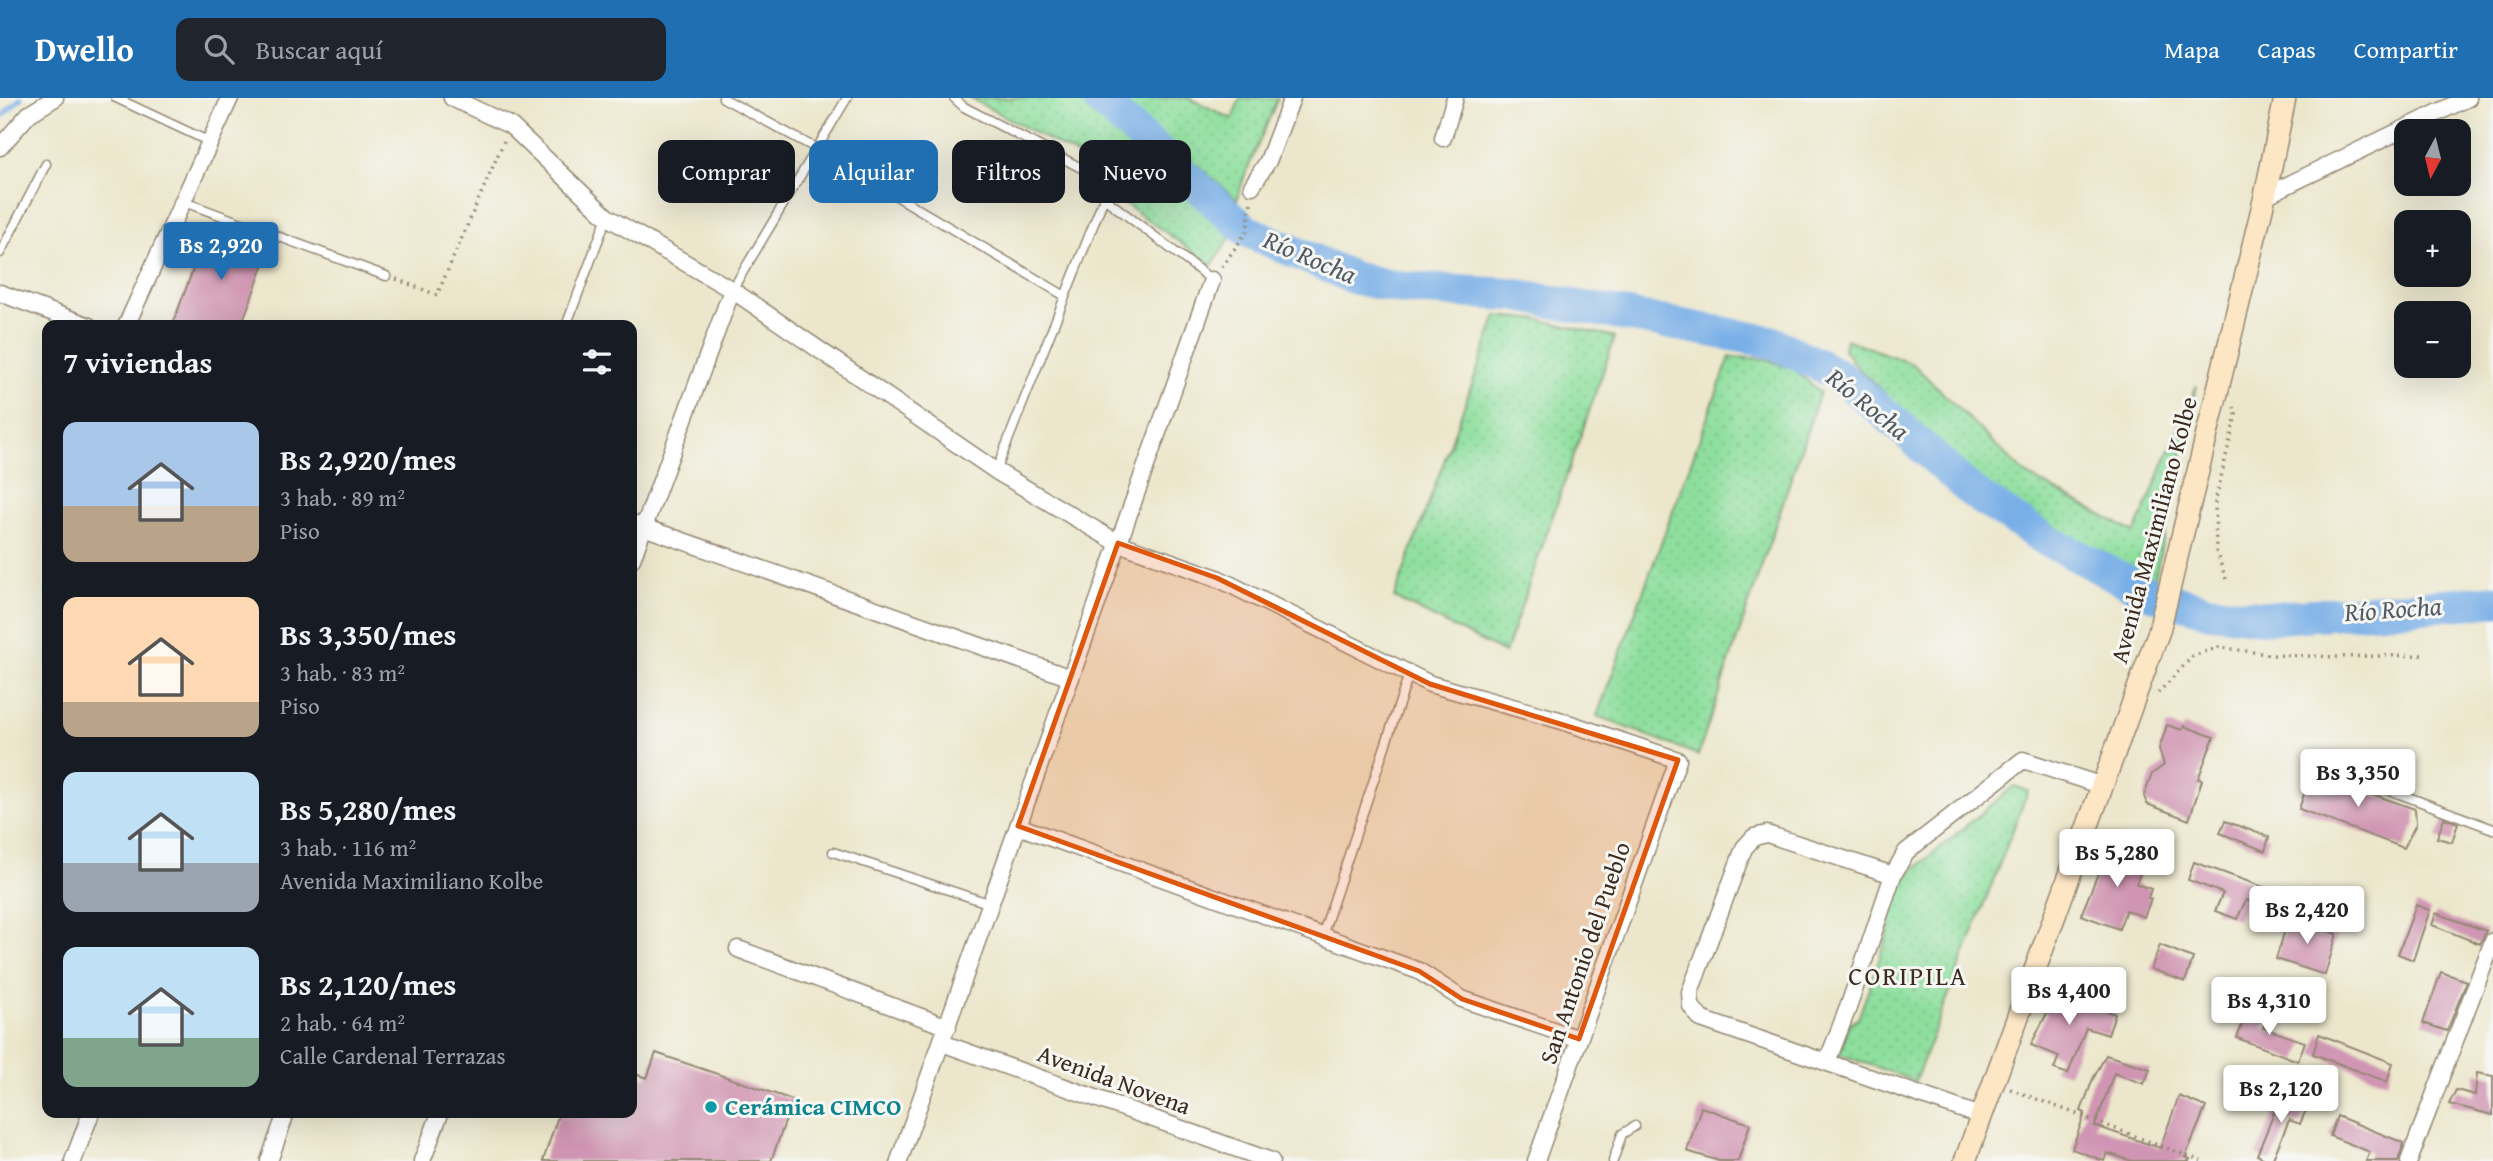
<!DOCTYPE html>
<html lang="es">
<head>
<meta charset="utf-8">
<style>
	body { margin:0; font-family:"Gentium Book Plus",serif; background:#20242c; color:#f1f3f6; height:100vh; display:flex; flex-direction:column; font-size:26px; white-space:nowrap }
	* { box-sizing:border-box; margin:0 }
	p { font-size:23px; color:#9ea1a6 }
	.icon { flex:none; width:38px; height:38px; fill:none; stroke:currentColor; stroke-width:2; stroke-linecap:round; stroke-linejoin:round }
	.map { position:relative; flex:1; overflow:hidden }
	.drawer { position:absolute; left:42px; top:222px; width:595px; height:798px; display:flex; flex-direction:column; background:#171b24; border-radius:14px; box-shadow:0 7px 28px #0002 }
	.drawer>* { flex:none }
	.banner { position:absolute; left:658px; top:42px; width:665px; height:63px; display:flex; gap:14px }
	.needle { width:46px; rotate:187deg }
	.tools { position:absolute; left:2394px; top:21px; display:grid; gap:14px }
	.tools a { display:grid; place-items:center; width:77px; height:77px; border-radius:14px; background:#171b24; box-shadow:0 7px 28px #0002; font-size:35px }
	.price { position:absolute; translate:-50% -60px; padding:0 16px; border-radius:7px; background:#fff; color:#222; font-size:23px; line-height:46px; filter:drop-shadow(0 2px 4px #0008) }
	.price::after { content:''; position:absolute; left:50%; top:42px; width:21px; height:16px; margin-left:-10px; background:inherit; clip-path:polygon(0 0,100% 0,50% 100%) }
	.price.selected { background:#1f6fb2; color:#fff }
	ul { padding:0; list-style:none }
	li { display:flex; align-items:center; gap:21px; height:175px; padding:0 21px }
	li span { display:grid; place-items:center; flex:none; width:196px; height:140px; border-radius:14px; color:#555 }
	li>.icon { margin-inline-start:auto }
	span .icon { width:84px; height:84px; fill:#fffc; stroke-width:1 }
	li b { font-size:30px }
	h2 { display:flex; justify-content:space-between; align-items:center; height:84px; padding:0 21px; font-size:30px }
	.pill { padding:0 24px; border-radius:14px; background:#171b24; box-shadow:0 7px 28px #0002; font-size:24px; line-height:63px }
	.pill.selected { background:#1f6fb2; color:#fff }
	header { display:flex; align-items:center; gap:42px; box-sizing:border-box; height:98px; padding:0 35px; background:#1f6fb2; color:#fff }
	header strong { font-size:33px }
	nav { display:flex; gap:38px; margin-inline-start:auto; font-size:24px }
	.search { width:490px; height:63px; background:#20242c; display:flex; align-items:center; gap:18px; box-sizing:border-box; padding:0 24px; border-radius:14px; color:#9ea1a6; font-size:26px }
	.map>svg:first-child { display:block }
	.grass { fill:url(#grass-dots); stroke:#64845e; stroke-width:2 }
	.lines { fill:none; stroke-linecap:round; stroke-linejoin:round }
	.stream { stroke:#79afe7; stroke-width:5 }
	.river { stroke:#79afe7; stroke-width:33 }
	.building { fill:#d095b2 }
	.service-casing { stroke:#948875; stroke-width:11 }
	.minor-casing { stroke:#948875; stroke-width:19 }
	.secondary-casing { stroke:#948875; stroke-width:24 }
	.path { stroke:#948875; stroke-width:3.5; stroke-dasharray:2 5; stroke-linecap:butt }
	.service { stroke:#fff; stroke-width:8 }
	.minor { stroke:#fff; stroke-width:16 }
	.secondary { stroke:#fce6c4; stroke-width:21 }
	.marked { fill:#df570d; fill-opacity:0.2; stroke:#df570d; stroke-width:5; stroke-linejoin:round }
	.culture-dot { fill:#0f9aa8; stroke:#f6f6f2; stroke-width:2.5 }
	.labels { text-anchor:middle; stroke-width:6; stroke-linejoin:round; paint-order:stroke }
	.street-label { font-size:24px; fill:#3b2a1e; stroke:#f6f6f2 }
	.culture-label { font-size:24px; font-weight:bold; fill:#0d838f; stroke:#f6f6f2; text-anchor:start }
	.water-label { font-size:26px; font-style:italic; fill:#515964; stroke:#f6f6f2 }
	.neighbourhood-label { font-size:26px; letter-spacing:2px; fill:#3b2a1e; stroke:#f6f6f2 }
</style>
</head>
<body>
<header>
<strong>Dwello</strong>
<div class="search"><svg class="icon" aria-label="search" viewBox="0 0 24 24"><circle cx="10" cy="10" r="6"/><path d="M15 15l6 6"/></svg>Buscar aquí</div>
<nav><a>Mapa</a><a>Capas</a><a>Compartir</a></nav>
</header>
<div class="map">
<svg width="2493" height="1063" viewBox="0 0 2493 1063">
	<defs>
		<pattern id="grass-dots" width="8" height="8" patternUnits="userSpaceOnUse" patternTransform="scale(1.75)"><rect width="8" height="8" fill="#8edf9e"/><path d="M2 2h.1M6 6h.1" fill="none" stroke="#7bc088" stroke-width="1.8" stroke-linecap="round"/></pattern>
	</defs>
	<rect width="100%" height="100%" fill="#f6f6f2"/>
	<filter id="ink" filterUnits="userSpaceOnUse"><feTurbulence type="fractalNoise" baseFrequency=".0143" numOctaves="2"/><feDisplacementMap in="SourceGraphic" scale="14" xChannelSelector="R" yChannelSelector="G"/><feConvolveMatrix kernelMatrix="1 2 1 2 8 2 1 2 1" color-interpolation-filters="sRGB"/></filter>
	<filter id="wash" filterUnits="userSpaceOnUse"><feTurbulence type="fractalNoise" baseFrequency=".00686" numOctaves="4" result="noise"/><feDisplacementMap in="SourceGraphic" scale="28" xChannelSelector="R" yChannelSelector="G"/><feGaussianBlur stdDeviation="1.57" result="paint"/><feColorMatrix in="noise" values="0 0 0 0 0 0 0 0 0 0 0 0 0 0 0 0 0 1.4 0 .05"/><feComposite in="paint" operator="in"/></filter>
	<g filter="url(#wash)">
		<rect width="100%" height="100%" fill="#ece7cc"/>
		<path class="grass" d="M970,0H1084L1234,134L1212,167L1114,98L1121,81Z
			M1120,0H1189L1232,21L1240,0H1278L1244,79L1237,102Z
			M1497,218L1541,222L1615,239L1505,555L1394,500Z
			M1846,241L1913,266L2025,376L2135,435L2197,287L2155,480L2120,466L1980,386L1855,267L1844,251Z
			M1730,259L1766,261L1795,272L1820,294L1698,657L1597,618Z
			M2014,688L2028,693L1915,983L1839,956L1849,925L1858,921L1890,830L1887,818L1900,783Z"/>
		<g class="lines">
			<path class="stream" d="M0,20L21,0"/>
			<path class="river" d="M1098,0L1247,133L1354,180L1400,190L1516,197L1772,244L1837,276L1896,325L1973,395L2048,443L2150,495L2208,513L2270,520L2493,503"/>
		</g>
		<g id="blocks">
			<path class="building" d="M209,129L269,152L241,228H172Z
				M2167,627L2182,632L2184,628L2214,639L2198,681L2202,682L2189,722L2147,706L2144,698L2152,676L2164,667L2159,651Z
				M2313,670L2362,687L2360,692L2415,711L2416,726L2404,750L2299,711Z
				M2444,720L2458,725L2452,744L2437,740Z
				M2225,723L2269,739L2265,753L2220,735Z
				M2105,748L2145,762L2136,786L2151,791L2148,800L2151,801L2144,819L2126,812L2119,831L2081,817L2099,773Z
				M2194,764L2291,799L2284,816L2246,802L2237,821L2215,813L2223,795L2188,782Z
				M2416,807L2430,812L2413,862L2398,856Z
				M2436,815L2486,833L2480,846L2432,827Z
				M2289,819L2337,836L2325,877L2276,861Z
				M2160,847L2193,860L2185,884L2151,871Z
				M2441,874L2467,883L2447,933L2423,925Z
				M2053,892L2115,916L2108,937L2086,930L2068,976L2054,971L2059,958L2031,947L2047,915L2043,913Z
				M2248,911L2267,919L2263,930L2305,944L2298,963L2237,940Z
				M2319,936L2393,965L2387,984L2313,956Z
				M656,955L793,1002L771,1063H543L559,1015H632V975L647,980Z
				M2106,957L2150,971L2144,986L2114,975L2095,1028L2160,1050L2179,998L2206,1009L2185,1059L2190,1061L2189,1063H2132L2107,1055L2104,1063L2072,1051L2085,1015L2081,1013L2093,981Z
				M2477,975L2493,978V1017L2449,1006L2456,992L2475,997Z
				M2277,996L2308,1007L2300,1026L2289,1022L2272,1063H2268L2257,1057L2274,1015Z
				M1701,1009L1750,1026L1738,1063H1719L1687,1053Z
				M2337,1018L2404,1045L2398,1063H2366L2370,1054L2330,1038Z"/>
		</g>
	</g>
	<g filter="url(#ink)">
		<use href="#blocks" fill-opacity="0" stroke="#948875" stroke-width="2"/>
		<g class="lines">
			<g class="service-casing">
				<path id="service" d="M116,0L210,44
					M723,0L817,51L1065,198
					M954,0L964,9L1110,85L1104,100L1212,182
					M184,104L386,178
					M0,155L46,66
					M732,192L847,0
					M566,228L607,119
					M996,373L1104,100
					M2376,687L2493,731
					M833,754L991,806
					M1322,838L1409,576
					M1613,1063L1622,1036L1635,1028"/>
			</g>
			<g class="minor-casing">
				<path id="minor" d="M452,0L511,28L607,119L732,192L996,373L1118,445L1217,480L1430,586L1559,622L1678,662L1536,1063
					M1443,40L1455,0
					M0,49L29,16L55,0
					M1252,88L1268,63L1292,0
					M2265,98L2468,0
					M0,195L89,228
					M126,228L230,0
					M632,425L1071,580
					M632,461L732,192
					M1018,728L1419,873L1462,901L1579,941
					M1893,777L1767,736L1754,739L1744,750L1690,894L1691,908L1701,921L1981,1018
					M738,851L948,929
					M942,945L1271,1063
					M1827,964L1849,907L1893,777L1906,754L2023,662L2103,688
					M73,1063L91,1015
					M269,1063L286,1015
					M422,1063L439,1018
					M899,1063L1212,182
					M2409,1063L2493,843"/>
			</g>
			<g class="secondary-casing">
				<path id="secondary" d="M1965,1063L2159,533L2265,98L2285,0"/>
			</g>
			<path class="path" d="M1222,169L1247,133L1251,104
				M396,181L437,197L504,43
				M2226,481L2216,453L2215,404L2236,317L2234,309
				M2158,595L2193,558L2219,549L2273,557L2337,559L2422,557
				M2010,991L2201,1063"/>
			<use href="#service" class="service"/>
			<use href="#minor" class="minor"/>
			<use href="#secondary" class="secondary"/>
		</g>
	</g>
	<path class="marked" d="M1118,445L1217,480L1430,586L1678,662L1579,941L1462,901L1419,873L1018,728Z"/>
	<circle class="culture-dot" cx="711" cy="1009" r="7"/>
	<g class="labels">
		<g class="street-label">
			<text transform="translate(2154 432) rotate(-75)" y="8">Avenida Maximiliano Kolbe</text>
			<text transform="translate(1585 855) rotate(-71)" y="8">San Antonio del Pueblo</text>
			<text transform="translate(1114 982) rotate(20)" y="8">Avenida Novena</text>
		</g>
		<g class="culture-label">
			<text x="725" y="1017">Cerámica CIMCO</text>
		</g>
		<g class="water-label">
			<text transform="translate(1310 159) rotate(23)" y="9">Río Rocha</text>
			<text transform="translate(1868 306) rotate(39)" y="9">Río Rocha</text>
			<text transform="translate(2393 511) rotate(-4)" y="9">Río Rocha</text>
		</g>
		<g class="neighbourhood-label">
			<text x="1908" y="887">CORIPILA</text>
		</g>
	</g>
</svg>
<div class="tools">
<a><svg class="needle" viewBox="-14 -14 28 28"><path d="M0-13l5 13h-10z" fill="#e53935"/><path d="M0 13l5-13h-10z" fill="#9ea1a6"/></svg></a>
<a>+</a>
<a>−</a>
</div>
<b class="price selected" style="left:221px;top:184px">Bs 2,920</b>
<b class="price" style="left:2358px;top:711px">Bs 3,350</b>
<b class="price" style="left:2117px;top:791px">Bs 5,280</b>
<b class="price" style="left:2307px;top:848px">Bs 2,420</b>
<b class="price" style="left:2069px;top:929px">Bs 4,400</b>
<b class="price" style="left:2269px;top:939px">Bs 4,310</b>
<b class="price" style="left:2281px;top:1027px">Bs 2,120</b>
<div class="banner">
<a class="pill">Comprar</a>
<a class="pill selected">Alquilar</a>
<a class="pill">Filtros</a>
<a class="pill">Nuevo</a>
</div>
<section class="drawer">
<h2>7 viviendas<svg class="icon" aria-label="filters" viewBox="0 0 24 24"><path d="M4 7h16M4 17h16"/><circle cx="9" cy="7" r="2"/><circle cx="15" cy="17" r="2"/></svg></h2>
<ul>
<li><span style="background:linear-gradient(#a9c7e8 60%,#b9a48a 0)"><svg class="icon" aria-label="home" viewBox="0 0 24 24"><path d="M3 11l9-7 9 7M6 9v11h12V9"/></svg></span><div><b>Bs 2,920/mes</b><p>3 hab. · 89 m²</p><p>Piso</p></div></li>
<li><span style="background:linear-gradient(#ffd9b3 75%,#b9a48a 0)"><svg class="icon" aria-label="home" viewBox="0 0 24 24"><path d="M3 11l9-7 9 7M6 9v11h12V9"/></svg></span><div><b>Bs 3,350/mes</b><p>3 hab. · 83 m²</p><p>Piso</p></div></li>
<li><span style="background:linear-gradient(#bfe0f5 65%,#9aa5b1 0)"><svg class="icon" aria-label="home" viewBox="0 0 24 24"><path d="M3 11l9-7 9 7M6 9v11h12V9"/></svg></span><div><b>Bs 5,280/mes</b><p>3 hab. · 116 m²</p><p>Avenida Maximiliano Kolbe</p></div></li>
<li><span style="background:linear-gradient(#bfe0f5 65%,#7fa58c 0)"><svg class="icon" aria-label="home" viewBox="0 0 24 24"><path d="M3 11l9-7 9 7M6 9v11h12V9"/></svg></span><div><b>Bs 2,120/mes</b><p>2 hab. · 64 m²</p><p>Calle Cardenal Terrazas</p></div></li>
</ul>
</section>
</div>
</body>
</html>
